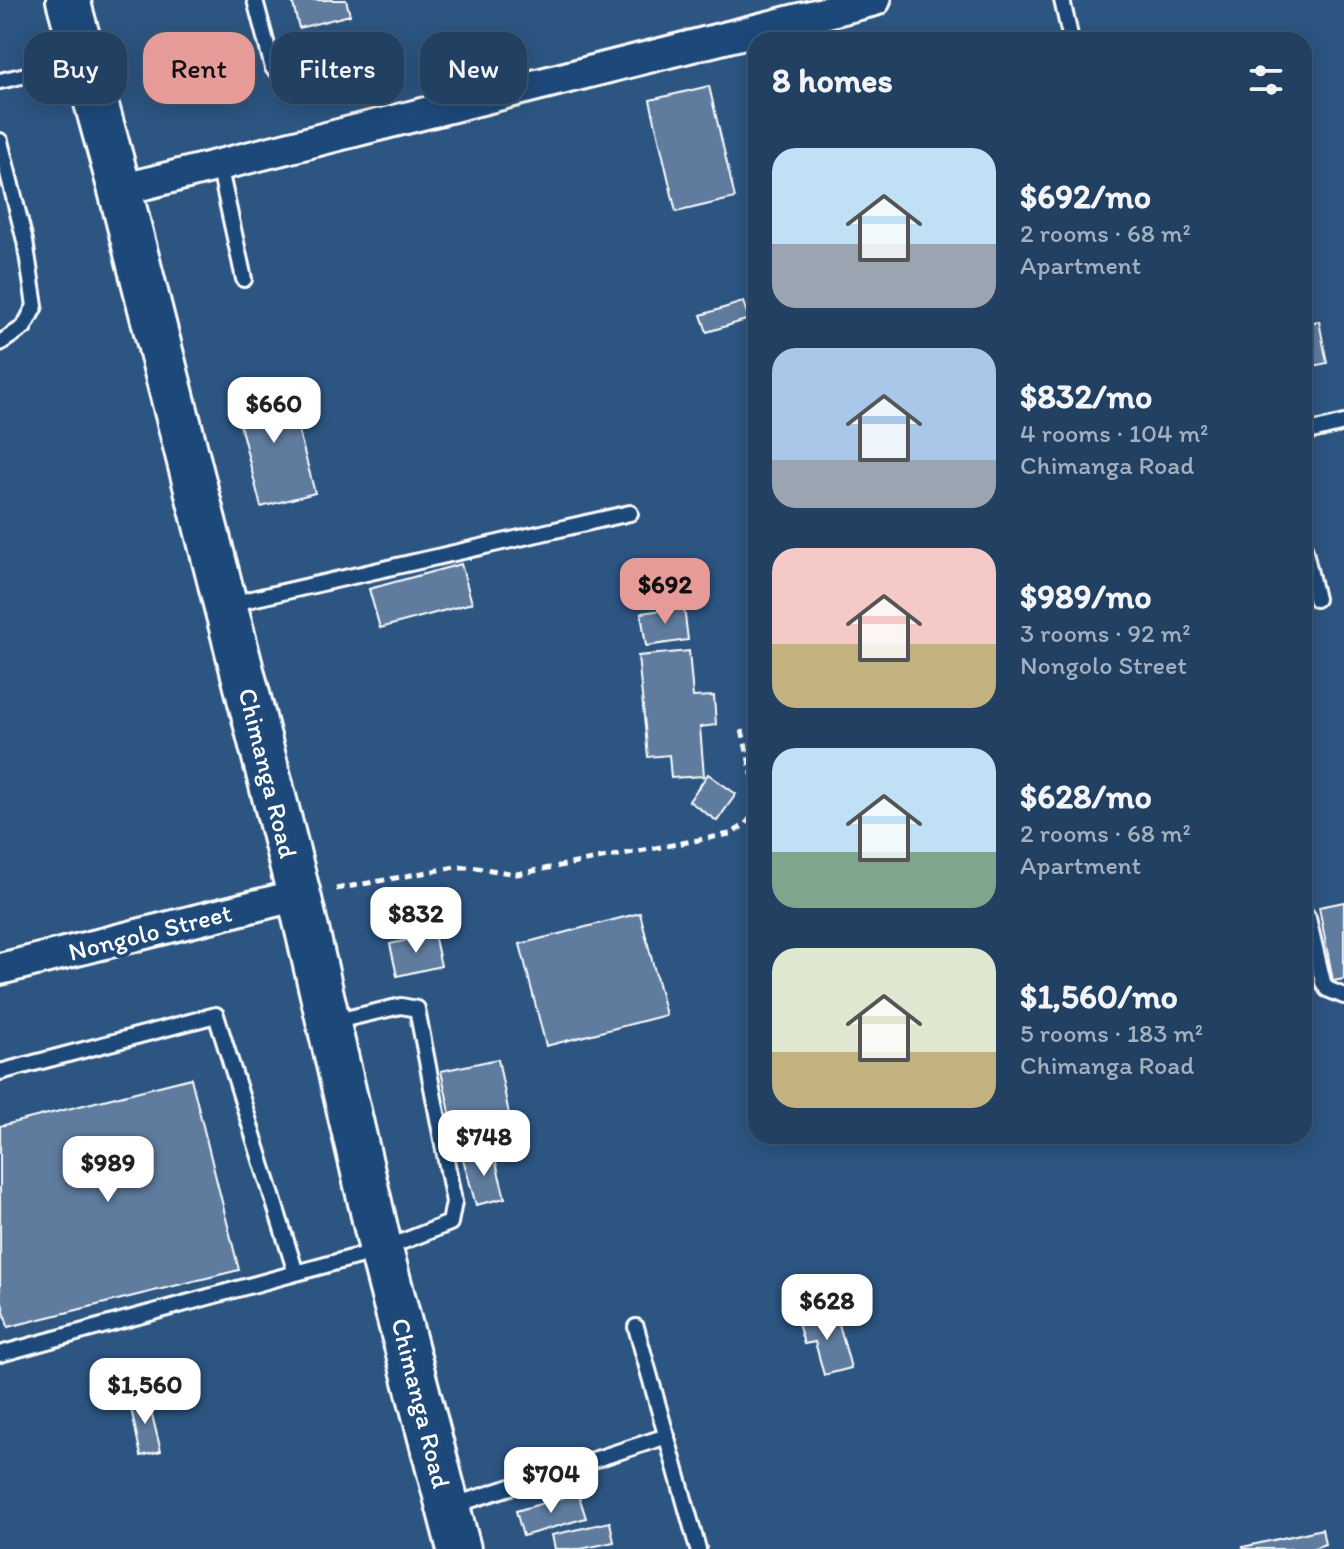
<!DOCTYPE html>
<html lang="en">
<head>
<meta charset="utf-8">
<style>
	body { margin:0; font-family:Itim,sans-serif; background:#294768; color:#f1f3f6; height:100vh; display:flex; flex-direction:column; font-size:30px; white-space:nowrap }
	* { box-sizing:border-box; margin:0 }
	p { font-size:26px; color:#a2afbe }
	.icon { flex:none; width:44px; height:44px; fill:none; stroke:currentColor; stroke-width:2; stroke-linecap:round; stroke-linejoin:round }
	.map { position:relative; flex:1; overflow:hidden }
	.side { position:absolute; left:748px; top:32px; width:564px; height:1112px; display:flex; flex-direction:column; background:#214062; border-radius:24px; box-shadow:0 4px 20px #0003,0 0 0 2px #3e5977 }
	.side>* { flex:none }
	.hud { position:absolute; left:24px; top:32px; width:604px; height:72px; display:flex; gap:16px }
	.price { position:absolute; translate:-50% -68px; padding:0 18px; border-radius:16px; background:#fff; color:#222; font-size:26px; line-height:52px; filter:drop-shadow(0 2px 4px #0008) }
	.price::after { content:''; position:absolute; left:50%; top:48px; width:24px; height:18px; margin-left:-12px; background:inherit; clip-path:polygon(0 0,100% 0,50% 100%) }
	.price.current { background:#e69b98; color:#111 }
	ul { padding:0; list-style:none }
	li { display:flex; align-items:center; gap:24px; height:200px; padding:0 24px }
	li span { display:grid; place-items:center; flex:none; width:224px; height:160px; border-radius:24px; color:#555 }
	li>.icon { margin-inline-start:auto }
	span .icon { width:96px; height:96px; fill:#fffc; stroke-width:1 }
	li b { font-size:34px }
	h2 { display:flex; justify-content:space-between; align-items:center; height:96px; padding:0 24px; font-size:34px }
	.pill { padding:0 28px; border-radius:24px; background:#214062; box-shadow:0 4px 20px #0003,0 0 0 2px #3e5977; font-size:28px; line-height:72px }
	.pill.current { background:#e69b98; color:#111 }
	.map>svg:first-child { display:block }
	.building { fill:#5e7c9f; stroke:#fff; stroke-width:2 }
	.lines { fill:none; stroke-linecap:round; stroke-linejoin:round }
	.lane-casing { stroke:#fff; stroke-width:20 }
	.street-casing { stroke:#fff; stroke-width:36 }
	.secondary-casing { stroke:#fff; stroke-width:48 }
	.path { stroke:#fff; stroke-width:5; stroke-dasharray:8 6; stroke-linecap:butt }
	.lane { stroke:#1f4a7a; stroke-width:14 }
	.street { stroke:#1f4a7a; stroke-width:30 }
	.secondary { stroke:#1f4a7a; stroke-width:42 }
	.labels { text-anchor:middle; stroke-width:8; stroke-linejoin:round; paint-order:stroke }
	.street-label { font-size:26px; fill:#fff; stroke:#1f4a7a }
</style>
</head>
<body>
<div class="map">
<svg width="1344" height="1549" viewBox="0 0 1344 1549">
	<rect width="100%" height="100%" fill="#2c5582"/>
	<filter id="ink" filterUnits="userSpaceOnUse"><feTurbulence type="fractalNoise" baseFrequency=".0125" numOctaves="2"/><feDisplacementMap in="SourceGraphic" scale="16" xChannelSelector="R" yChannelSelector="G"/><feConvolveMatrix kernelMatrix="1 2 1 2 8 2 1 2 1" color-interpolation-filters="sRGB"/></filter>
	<g filter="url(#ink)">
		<path class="building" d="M292,0H346L350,15L299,28Z
			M709,86L735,198L676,212L650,100Z
			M743,302L749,319L707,332L701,315Z
			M1319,321L1327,363L1304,368V324Z
			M286,383L315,493L261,507L233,397Z
			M461,564L472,603L380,628L369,589Z
			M684,607L688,640L646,646L641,613Z
			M689,651L693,697L714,696L716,725L700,727L704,776L671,778L669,755L648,757L638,656Z
			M708,774L736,794L717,821L689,801Z
			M1344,902V979L1333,981L1319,907Z
			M640,913L666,1015L546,1046L520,944Z
			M434,934L441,966L397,976L390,944Z
			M498,1059L509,1114L453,1126L441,1071Z
			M191,1078L239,1270L8,1327L0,1295V1126Z
			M493,1151L505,1198L476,1205L463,1159Z
			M836,1313L851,1368L824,1375L815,1342L804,1344L798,1323Z
			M147,1395L161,1451L141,1456L129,1399Z
			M578,1493L586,1518L523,1536L516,1511Z
			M610,1522L614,1542L581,1549H555L552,1535Z
			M1322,1529L1325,1544L1311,1549H1244L1243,1547Z"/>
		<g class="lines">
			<g class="lane-casing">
				<path id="lane" d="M255,0L273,68
					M1062,0L1071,40
					M0,81L81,62
					M0,141L25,241L35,306L24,327L0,343
					M219,165L244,279
					M1304,433L1344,423
					M1304,547L1316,599
					M230,604L630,513
					M1304,912L1308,918L1323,982L1327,989L1344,996
					M0,1072L216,1015L296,1273L0,1354
					M296,1273L381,1250L450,1223L454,1202L417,1009L401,1006L332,1022
					M636,1327L698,1549
					M452,1506L667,1436"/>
			</g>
			<g class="street-casing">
				<path id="street" d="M120,190L875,0
					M0,969L299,895"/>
			</g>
			<g class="secondary-casing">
				<path id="secondary" d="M68,0L120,190L299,895L381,1250L459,1549"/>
			</g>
			<path class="path" d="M742,730L756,791V807
				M336,889L455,867H471L517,874L730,834L745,825L756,811"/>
			<use href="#lane" class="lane"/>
			<use href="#street" class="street"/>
			<use href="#secondary" class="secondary"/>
		</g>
	</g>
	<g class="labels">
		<g class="street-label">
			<text transform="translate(268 773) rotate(76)" y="9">Chimanga Road</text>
			<text transform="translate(150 932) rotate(-14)" y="9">Nongolo Street</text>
			<text transform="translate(421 1403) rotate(76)" y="9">Chimanga Road</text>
		</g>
	</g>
</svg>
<b class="price" style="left:274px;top:445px">$660</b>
<b class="price current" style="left:665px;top:626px">$692</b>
<b class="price" style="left:416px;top:955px">$832</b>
<b class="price" style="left:484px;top:1178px">$748</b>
<b class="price" style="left:108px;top:1204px">$989</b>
<b class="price" style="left:827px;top:1342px">$628</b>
<b class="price" style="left:145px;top:1426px">$1,560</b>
<b class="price" style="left:551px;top:1515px">$704</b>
<div class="hud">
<a class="pill">Buy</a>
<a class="pill current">Rent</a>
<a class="pill">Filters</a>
<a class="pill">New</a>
</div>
<section class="side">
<h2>8 homes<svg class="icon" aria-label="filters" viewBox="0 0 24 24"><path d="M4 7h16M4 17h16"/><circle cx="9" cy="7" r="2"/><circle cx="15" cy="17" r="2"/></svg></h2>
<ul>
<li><span style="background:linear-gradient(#bfe0f5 60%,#9aa5b1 0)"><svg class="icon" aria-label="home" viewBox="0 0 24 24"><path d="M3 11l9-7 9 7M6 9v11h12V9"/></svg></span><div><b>$692/mo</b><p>2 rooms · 68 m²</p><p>Apartment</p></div></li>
<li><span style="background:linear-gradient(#a9c7e8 70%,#9aa5b1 0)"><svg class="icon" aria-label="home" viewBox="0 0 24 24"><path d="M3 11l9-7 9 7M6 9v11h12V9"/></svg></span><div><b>$832/mo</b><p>4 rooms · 104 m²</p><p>Chimanga Road</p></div></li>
<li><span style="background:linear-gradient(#f6c9c9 60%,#c2b280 0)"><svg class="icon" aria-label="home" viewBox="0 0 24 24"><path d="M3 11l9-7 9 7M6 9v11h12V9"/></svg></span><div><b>$989/mo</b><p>3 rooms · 92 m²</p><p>Nongolo Street</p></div></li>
<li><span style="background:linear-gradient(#bfe0f5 65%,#7fa58c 0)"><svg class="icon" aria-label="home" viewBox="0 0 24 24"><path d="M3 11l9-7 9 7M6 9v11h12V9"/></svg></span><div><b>$628/mo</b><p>2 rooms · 68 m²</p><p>Apartment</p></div></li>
<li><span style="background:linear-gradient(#dfe7d0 65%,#c2b280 0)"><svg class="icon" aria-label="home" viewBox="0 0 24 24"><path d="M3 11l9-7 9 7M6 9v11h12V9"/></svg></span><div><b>$1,560/mo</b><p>5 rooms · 183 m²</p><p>Chimanga Road</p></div></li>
</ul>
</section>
</div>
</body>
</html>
